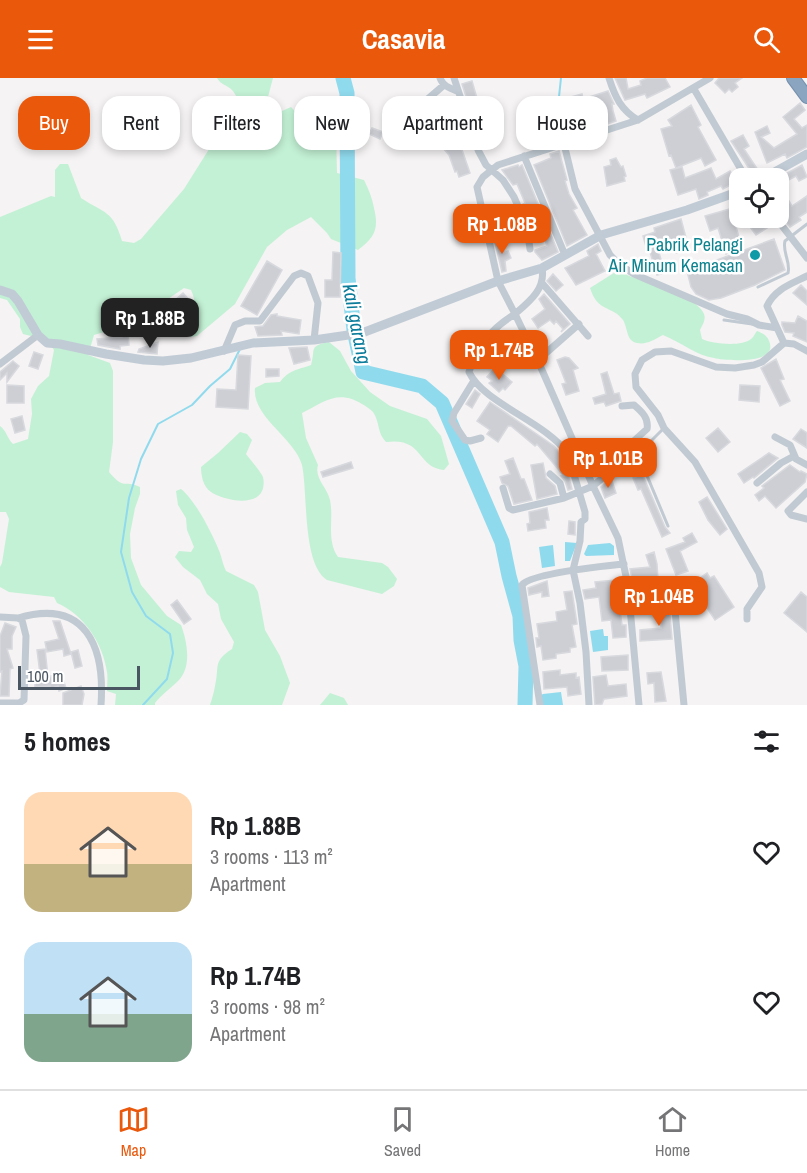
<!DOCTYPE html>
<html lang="en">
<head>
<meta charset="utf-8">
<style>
	body { margin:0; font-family:"Archivo Narrow",sans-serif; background:#f6f6f6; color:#202124; height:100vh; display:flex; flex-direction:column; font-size:22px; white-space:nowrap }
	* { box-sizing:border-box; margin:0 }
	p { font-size:20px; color:#757577 }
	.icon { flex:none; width:33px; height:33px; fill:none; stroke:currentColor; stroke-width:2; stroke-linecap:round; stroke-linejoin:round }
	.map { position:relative; height:627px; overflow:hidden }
	.panel { display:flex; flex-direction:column; background:#fff; flex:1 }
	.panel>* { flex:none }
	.banner { position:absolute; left:18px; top:18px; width:771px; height:54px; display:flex; gap:12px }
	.controls { position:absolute; left:729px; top:90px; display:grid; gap:12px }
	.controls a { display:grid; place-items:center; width:60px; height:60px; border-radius:12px; background:#fff; box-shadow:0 3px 9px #0003; font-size:30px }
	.scale { position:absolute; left:18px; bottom:15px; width:122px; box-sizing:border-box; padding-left:6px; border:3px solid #4a5661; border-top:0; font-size:16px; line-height:21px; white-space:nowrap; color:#4a5661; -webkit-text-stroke:4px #fff; paint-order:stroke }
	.price { position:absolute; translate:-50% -51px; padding:0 14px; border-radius:12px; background:#ea580c; color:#fff; font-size:20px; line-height:39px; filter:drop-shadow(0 2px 3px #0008) }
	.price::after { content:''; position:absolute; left:50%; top:36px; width:18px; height:14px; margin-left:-9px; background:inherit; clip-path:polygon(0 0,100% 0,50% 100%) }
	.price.selected { background:#222; color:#fff }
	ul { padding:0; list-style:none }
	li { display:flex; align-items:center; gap:18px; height:150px; padding:0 24px }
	li span { display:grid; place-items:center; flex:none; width:168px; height:120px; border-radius:18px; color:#555 }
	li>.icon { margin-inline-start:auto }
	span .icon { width:72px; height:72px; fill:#fffc; stroke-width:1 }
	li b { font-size:26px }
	h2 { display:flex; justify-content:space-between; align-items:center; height:72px; padding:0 24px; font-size:26px }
	.pill { padding:0 21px; border-radius:18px; background:#fff; box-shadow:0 3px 9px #0003; font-size:21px; line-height:54px }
	.pill.selected { background:#ea580c; color:#fff }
	header { display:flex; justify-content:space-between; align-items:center; height:78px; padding:0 24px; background:#ea580c; color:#fff; font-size:27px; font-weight:700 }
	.tabs { display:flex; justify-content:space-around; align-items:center; height:84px; border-top:2px solid #e0e0e0; background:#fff; font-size:16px; color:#757577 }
	.tabs a { display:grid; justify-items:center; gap:3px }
	.tabs .selected { color:#ea580c }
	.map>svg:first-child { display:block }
	.green { fill:#c3f1d5 }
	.water { fill:#90daee }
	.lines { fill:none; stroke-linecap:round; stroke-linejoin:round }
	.stream { stroke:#90daee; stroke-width:2 }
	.river { stroke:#90daee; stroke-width:15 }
	.building { fill:#cdcfd5; stroke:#d7d9de; stroke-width:1.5 }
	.highway-casing { stroke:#7690ad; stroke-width:14 }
	.lane { stroke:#c1cad2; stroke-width:3 }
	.street { stroke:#c1cad2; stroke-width:7 }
	.secondary { stroke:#c1cbd6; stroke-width:9 }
	.highway { stroke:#8ba5c1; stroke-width:12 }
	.culture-dot { fill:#0f9aa8; stroke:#fff; stroke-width:2 }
	.labels { text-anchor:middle; stroke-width:5; stroke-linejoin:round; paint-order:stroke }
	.culture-label { font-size:18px; fill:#0d838f; stroke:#fff; text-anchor:end }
	.water-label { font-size:20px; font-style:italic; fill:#0c7c9b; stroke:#fff }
</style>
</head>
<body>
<header><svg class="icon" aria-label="menu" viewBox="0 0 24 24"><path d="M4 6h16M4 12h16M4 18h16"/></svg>Casavia<svg class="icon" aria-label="search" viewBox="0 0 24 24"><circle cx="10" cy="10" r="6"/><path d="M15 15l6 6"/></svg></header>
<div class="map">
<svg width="807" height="627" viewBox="0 0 807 627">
	<rect width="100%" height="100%" fill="#f5f3f3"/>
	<path class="green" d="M217,0H273L263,38L267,45L275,46L282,33L291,29L301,40L331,45L336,52L337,95L364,102C369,112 372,120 374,130C379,151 375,159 358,172L331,161L327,155L311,139L287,152L267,169L235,226L197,258L190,259L185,246C192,234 198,226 191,212L184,210L165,223L167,233L153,246L121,249L94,257L88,277L110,285L113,293V364L109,394C125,413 123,401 140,409V416L135,430L130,456L131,480L141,507L167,538L181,547C187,563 192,588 179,602C171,610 162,616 155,625V627H115L116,616L107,613C107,607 108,600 107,594C103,565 83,536 57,525L54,519L9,514L0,509V489L2,485L9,441L6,434H0V348C6,352 7,360 13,366L28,361L32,336L31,321L38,308L49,298L54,272L47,262L23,256L20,249V241L7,222L0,220V139L51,118L55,119V92L60,86H68L81,120C105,136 113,132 122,163L134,165L141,161L184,111L211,68L233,56C238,42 243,24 232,12C227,7 221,7 217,0Z
		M617,193C623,194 628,198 635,200C652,207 694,218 703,234C707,241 703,246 700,252L702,261C712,266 742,269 751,261C754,259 755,255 757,253C764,256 768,258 770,266C775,286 726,283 714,280C695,277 681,264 663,257C655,261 647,267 637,265C626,263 628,250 623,242C612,227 598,235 590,210Z
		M329,264L340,273L351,293L370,314L390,328L427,341L441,358L449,386L444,392C416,389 424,359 386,364C377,355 380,344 373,334C370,331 366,328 362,326C338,311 324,324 302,335L306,360L318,387C314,400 327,409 330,422C334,441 326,462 338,479L382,485L388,489L397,501L394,508L382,516L327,502C302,486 308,415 302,387C295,360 252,339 255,310L265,305L280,304C289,292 297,292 311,287C316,271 308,268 329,264Z
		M240,354L247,356L252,362L246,376C251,383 259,391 263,399C264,403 264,409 262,413C255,429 223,422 211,414C203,409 201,397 201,389L218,375Z
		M181,411C196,423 213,457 220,475C222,481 223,487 226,493L254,507L258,514L265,552L280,578L290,605L282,627H210C212,621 214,614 215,608C220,588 212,584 232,571L234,564L221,541L218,526L207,516L200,502L183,489L175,479L179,473L191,474L194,469L187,452L186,440L178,427L176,413Z
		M330,615L344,620L348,627H320Z"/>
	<path class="water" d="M395,40L403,42L395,64L388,62Z
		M565,464L577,465L570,483H565Z
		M610,465L614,468V477L586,478L584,476L588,467Z
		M553,467L555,488L542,490L539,469Z
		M603,551L604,558H608V572L593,574L590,553Z
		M561,614L563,627H543L541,617L543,616Z"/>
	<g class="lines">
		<path class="stream" d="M561,0L558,28L567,58
			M143,627L167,601L173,575L170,556L146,538L132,514L121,474L129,420L141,381L158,346L192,327L210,308L230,291L240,271"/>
		<path class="river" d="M343,0L347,15L348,200L354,252L363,294L422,308L442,325L502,464L509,498L520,538L521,562L526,588L525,627"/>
	</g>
	<path class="building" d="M615,0H626L628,11L641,7L640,3L647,0H665L670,9L647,20L645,16L625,22Z
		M719,0H742L735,5L738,9L732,14L729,11L725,15L715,5Z
		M472,3L481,34L472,37L462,6Z
		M608,13L614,26H612L613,33L616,43L601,48L597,37L590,39L588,32L571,37L567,20L582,16L583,21Z
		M800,25L805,32L794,41L802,50L807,47V69L787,80L785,76L767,85L755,54L767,48L770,55L761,59L774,70L797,56L783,39Z
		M691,27L701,47L698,49L716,82L705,88L701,80L676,90L671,77L669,78L661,51L672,48L668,42Z
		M437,39L441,45L438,46L444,60L441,61L430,43Z
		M372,50L383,54L380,61L369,56Z
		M743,57L749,68L744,71L758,92L752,95L731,63Z
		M459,63L470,95L459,99L457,93L455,94L449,77L441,68Z
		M559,73L567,102L565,103L569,116L577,130L573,132L587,157L567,168L534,87L551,80L550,76Z
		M616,80L621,89L623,88L626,98L624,99L625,103L607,108L604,89L611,87L610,82Z
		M518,87L519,89L522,87L558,174L542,182L535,174V172L547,168L543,156L538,158L523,126L525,125L517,106L513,107L502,92Z
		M802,87L807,99L799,103L796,98L779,107L792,128L807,118V134L799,139L801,142L790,149L778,134V123L781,122L778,115V100Z
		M682,89L685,100L711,90L716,101L730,93L736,104L723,111L721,108L707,114L708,117L699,121L696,111L678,117L670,92Z
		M740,128V143L735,145L741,166L726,176L718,150L710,153L705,138Z
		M681,141L689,171L676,175L673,163L657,168L665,195L657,197L649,171L647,172L643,158L655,154L654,150Z
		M762,141L767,150L756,157L750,149Z
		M774,161L785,192L755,207L721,220L709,222L696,216L691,209L687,193Z
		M501,162L504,175L508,173L511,180L505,183L506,193L502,194L495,164Z
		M598,166L601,173L596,176L605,193L576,207L565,190L589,178L587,173Z
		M333,174L341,175L340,219H325V202H332Z
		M267,183L282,192L257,237L241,228Z
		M553,196L563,207L556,213L547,203Z
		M801,207L807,213V227L793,215Z
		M183,215L190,223L180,232L173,224Z
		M544,216L570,246L561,254L563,251L556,243L554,246L550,242L538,250L532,241L545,231L539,221Z
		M277,236V238L301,242L299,256L281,253L282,257L258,258L255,249L263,248L271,237Z
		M798,238L807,243V264L793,258L794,255L785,254L782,247V244L795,245Z
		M122,256H128L129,267L120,268V271L98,267L97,261L122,259Z
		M158,264L157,276L138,274L139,271Z
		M307,269L310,282L294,286L289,270Z
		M34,274L43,277L38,291L29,288Z
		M238,277L251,278L248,331L216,329L217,311L236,312Z
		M565,279L569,280L578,290L573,292L579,313L566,317L562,306L566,305L557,282Z
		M776,281L784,301L780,302L790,323L780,328L761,290Z
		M13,283L19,288L7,304V295L0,302V294Z
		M266,291H279V298L266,299Z
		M493,292L498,296L500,294L512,304L505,312L503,310L499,314L489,305L492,303L487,299Z
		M607,294L614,316L619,315L621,323L606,328L604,324L595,326L593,320L606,316L601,296Z
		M7,307L24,308V325H7Z
		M740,307L760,308L759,324L739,322Z
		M475,312L480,316L472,330L466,326Z
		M490,324L554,368L563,379L572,411L568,412L565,403L561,398H564L537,366L535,368L511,348H508L498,364L487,356L490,352L477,343Z
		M22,338L25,352L15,355L11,341Z
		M718,350L730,364L718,374L706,360Z
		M801,351L807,355V370L793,361Z
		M769,375L778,380L754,400L753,399L744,405L738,396Z
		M513,380L521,401H524L532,422L514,426L508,408L502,405L500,399L510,396L505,383Z
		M351,384L353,390L323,399L321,394Z
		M637,384L665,449L670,455L662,459L641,411L638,412L633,400L636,399L630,387Z
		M543,385L546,400L555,408L557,416L537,421L531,387Z
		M790,387L800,394L801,393L807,396L805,404L776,430L765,418L759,423L755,417L764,410L762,408Z
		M611,400L616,415L605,420L601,409Z
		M707,419L727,451L720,457L708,442L699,424Z
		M547,430L549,442H545L546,450L528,453L527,446L530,445L529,434Z
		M569,443L575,444V457L568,456Z
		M692,455L697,464L680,473L688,493L676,497L666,471L685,464L683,460Z
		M654,474L657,486L658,502L633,504L630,491L650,489L646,477Z
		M707,495L710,500L714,498L734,529L715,542L691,506Z
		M616,502L622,547H626V559L613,560L611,542L602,543L599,519L585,521L583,512L596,510L595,504Z
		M547,503L549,518L542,519V514L529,517L528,510Z
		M572,513L577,546L572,547L576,569L570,570V574L556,576V580L543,582L541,568L537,569L536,560H539L537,546L557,543L556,534L567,532L564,514Z
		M801,514L807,519V554L784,535Z
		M177,522L191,541L184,546L171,527Z
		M669,526L672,561L640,563V552L661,550L659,527Z
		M53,543H60L71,576L64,578L63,571L47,574L45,564L59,561Z
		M5,545L16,549L12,558V571H7L13,590L10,591L9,618H0L2,593L0,594V558Z
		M45,571L48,599L54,597L55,601L62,598L66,610L59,613L58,608L50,611V608L35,609V596H40L37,572Z
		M78,572L82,588L75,590L71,574Z
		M628,577V592L602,593L601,579Z
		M560,592V597L576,595V600L579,599L581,616L568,618L567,609L544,611L543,594Z
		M661,594L666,623L655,624L654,605L648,606L647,595Z
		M606,597L608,608L626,606L627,618L604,621L602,626L595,627L593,599Z
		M81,608L84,616L82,627H63V615Z"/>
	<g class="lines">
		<g class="highway-casing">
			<path id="highway" d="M793,0L807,19"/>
		</g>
		<path class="lane" d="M758,209L788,195C791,184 782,174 785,163L807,146
			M724,242L752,246
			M663,351L638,376L668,448"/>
		<path class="street" d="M440,0C443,8 449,10 457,13
			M454,0L478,72L486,87L503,102L514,119L527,149L530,171
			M609,0C615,19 621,32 638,42
			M694,11L746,100
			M415,32L444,7
			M564,66L575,111L610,177L620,187L634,196L727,236L747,241L759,247L777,250
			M524,78L565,177
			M776,140L807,180
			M542,190C546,211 529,224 515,236L542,292L593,408L618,460L628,508L639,627
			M542,205L588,258
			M784,265L767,228C775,211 791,206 807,198
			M224,273L235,247L245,243H260L294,198L301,195L308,198L318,225L314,262
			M538,282L579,246
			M0,286L38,257
			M473,304L454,335L452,343L465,362L470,363L481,360
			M775,359L790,367L796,381L807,387
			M550,396L560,405L564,420
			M757,405L781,385L794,378
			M503,410L509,430L513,432L564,420L593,408L619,386L626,370L647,351C649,340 642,334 634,327L622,328
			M807,414L788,433L791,437L807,441
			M629,525L669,520L674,522L684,627
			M0,539L18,540L22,542L26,558L24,622L19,625H0
			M18,540C86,520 105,569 101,627
			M747,541V531L762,509L759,495L695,384L664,350L658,337L636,309L635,296L642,282L655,274L671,273L716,289L735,290L754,287L762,284L784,265L794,266L807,273
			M540,627L522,507C532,495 605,488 624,486
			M589,627L586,574L580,525L573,492L580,463L581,444L585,441V434L568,376C545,343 484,326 469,294C476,268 492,250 515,236L498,203L477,109L483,99L498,87L638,42L710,0"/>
		<path class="secondary" d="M764,100L807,76
			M0,212L12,216L18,223L38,257L47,265L60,266L106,276L144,282L163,283L191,280L253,265L314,262L362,255L498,203L542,190L601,157L687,132L740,113"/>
		<use href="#highway" class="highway"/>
	</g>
	<circle class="culture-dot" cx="755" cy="177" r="6"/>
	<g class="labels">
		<g class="culture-label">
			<text x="743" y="173">Pabrik Pelangi<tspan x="743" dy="21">Air Minum Kemasan</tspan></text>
		</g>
		<g class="water-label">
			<text transform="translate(357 246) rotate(79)" y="7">kali garang</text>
		</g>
	</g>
</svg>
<div class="controls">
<a><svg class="icon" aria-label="locate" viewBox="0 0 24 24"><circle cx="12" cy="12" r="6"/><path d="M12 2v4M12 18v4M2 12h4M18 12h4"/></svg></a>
</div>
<div class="scale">100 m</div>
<b class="price" style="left:502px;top:177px">Rp 1.08B</b>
<b class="price selected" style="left:150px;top:271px">Rp 1.88B</b>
<b class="price" style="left:499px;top:303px">Rp 1.74B</b>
<b class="price" style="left:608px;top:411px">Rp 1.01B</b>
<b class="price" style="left:659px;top:549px">Rp 1.04B</b>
<div class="banner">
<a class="pill selected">Buy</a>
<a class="pill">Rent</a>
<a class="pill">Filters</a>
<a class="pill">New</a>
<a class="pill">Apartment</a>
<a class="pill">House</a>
</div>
</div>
<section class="panel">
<h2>5 homes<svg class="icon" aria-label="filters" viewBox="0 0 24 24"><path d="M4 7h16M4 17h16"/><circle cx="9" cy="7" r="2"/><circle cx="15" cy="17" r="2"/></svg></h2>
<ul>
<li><span style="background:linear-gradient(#ffd9b3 60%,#c2b280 0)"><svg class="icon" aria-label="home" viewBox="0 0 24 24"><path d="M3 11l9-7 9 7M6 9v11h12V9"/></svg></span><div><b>Rp 1.88B</b><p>3 rooms · 113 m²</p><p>Apartment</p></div><svg class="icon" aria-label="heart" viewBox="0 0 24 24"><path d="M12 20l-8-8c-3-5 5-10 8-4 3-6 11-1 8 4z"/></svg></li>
<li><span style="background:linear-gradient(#bfe0f5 60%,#7fa58c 0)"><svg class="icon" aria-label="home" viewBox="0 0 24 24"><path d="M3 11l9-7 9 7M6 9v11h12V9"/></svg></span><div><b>Rp 1.74B</b><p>3 rooms · 98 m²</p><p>Apartment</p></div><svg class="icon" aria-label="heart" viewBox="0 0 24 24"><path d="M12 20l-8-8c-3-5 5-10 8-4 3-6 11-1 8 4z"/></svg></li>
</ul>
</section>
<nav class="tabs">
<a class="selected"><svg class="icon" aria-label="map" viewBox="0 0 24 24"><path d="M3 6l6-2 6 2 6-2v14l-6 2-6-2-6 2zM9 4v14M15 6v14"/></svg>Map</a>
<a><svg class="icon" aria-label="saved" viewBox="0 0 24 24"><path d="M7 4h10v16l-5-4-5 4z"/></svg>Saved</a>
<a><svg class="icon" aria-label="home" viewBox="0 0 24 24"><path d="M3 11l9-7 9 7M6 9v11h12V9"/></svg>Home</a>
</nav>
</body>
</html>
